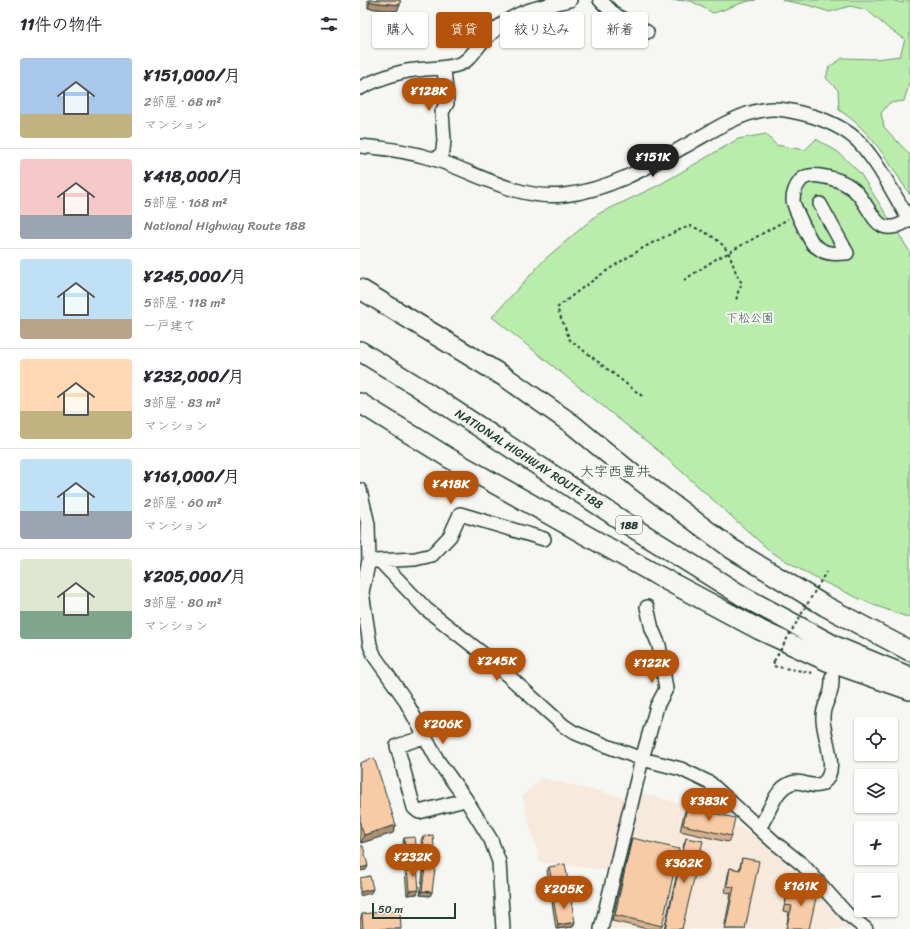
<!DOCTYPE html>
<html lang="ja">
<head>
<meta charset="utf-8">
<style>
	body { margin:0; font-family:Sriracha,"Klee One",sans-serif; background:#f2f2f3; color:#2b2b33; height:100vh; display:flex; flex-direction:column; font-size:15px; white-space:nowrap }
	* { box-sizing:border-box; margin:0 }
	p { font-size:13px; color:#7c7c81 }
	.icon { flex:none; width:22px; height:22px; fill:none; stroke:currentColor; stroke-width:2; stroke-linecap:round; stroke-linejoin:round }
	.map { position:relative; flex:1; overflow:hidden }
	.panel { display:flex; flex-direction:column; background:#fff; width:360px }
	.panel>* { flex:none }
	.top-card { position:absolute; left:12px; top:12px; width:380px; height:36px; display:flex; gap:8px }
	.fabs { position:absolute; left:494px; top:717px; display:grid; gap:8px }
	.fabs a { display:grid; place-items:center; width:44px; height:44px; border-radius:4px; background:#fff; box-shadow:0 1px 3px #0004; font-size:20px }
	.scale { position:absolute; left:12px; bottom:10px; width:84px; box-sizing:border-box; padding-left:4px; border:2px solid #1f3d34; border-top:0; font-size:11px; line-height:14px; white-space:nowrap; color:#1f3d34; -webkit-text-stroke:3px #f6f6f2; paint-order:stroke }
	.price { position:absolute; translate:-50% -34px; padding:0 9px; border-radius:14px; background:#b45309; color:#fff; font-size:13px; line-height:26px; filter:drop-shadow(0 1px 2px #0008) }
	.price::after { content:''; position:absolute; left:50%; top:24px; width:12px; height:9px; margin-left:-6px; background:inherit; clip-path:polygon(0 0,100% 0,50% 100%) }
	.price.on { background:#222; color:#fff }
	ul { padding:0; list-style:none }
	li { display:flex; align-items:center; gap:12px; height:100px; padding:0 20px }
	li+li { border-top:1px solid #e1e1e2 }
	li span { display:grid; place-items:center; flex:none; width:112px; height:80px; border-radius:4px; color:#555 }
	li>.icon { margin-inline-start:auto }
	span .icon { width:48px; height:48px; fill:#fffc; stroke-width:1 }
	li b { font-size:17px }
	h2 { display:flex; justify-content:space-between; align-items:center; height:48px; padding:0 20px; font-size:17px }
	.pill { padding:0 14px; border-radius:4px; background:#fff; box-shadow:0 1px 3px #0004; font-size:14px; line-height:36px }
	.pill.on { background:#b45309; color:#fff }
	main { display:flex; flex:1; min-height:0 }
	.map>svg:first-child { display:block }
	.built { fill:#f7e9dc }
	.green { fill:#baecac; stroke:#6c9470 }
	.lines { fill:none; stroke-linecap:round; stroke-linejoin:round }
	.minor-casing { stroke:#1f3d34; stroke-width:16 }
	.highway-casing { stroke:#1f3d34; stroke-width:22 }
	.path { stroke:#1f3d34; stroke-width:2; stroke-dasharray:3 3; stroke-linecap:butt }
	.minor { stroke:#f6f6f2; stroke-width:13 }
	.highway { stroke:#f6f6f2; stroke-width:19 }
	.path-bridge { stroke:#1f3d34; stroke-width:2; stroke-dasharray:3 3; stroke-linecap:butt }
	.wall { fill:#d5af90; stroke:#1f3d34 }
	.shaded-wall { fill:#ae8e75; stroke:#1f3d34 }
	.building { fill:#f8cba7; stroke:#1f3d34 }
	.labels { text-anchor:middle; stroke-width:4; stroke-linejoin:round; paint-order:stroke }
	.shield { fill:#f6f6f2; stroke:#60746d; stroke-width:1 }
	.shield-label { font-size:11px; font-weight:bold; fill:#1f3d34 }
	.park-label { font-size:12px; fill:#365746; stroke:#f6f6f2 }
	.street-label { font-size:12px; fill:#1f3d34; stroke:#f6f6f2 }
	.quarter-label { font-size:14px; fill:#1f3d34; stroke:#f6f6f2 }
</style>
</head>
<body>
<main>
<section class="panel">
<h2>11件の物件<svg class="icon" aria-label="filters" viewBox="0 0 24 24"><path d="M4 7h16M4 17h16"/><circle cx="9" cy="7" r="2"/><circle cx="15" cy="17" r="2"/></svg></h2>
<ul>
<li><span style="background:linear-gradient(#a9c7e8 70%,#c2b280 0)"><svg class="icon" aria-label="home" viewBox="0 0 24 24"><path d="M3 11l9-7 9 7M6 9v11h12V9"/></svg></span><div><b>¥151,000/月</b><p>2部屋 · 68 m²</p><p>マンション</p></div></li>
<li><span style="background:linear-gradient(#f6c9c9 70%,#9aa5b1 0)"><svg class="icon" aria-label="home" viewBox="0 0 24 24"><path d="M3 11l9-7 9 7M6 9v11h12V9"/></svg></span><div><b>¥418,000/月</b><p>5部屋 · 168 m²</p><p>National Highway Route 188</p></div></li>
<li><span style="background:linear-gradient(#bfe0f5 75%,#b9a48a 0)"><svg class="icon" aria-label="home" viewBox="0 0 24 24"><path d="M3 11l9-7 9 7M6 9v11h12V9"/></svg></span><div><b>¥245,000/月</b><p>5部屋 · 118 m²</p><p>一戸建て</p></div></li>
<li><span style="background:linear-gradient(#ffd9b3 65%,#c2b280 0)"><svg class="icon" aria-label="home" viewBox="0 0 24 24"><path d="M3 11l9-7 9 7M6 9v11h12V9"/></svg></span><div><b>¥232,000/月</b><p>3部屋 · 83 m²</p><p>マンション</p></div></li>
<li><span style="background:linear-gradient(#bfe0f5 65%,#9aa5b1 0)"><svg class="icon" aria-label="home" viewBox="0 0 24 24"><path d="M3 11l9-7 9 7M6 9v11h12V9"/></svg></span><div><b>¥161,000/月</b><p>2部屋 · 60 m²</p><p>マンション</p></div></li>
<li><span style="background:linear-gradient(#dfe7d0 65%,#7fa58c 0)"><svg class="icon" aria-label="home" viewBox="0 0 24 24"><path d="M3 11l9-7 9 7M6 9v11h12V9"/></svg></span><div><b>¥205,000/月</b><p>3部屋 · 80 m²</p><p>マンション</p></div></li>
</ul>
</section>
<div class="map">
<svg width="550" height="929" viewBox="0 0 550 929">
	<rect width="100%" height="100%" fill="#f6f6f2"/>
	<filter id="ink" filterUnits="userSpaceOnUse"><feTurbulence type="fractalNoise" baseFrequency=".025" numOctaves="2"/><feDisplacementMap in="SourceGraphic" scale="8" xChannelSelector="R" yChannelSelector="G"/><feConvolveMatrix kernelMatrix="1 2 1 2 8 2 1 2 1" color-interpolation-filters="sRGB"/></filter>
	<g filter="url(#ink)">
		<path class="built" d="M181,778L276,800L279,792L349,812L394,834L438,868L497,929H247L259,872L180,862L162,796Z"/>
		<path class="green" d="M311,0H396C381,1 367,10 353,13L331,1Z
			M422,0H531L543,3V0H550V81L544,101L529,103L521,113L524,127L550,155V195C529,163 512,131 479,110L478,90L466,78L469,67L483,58L516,59L540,56L545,39L529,29L507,10L490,6L470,12L447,5Z
			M406,134L416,145L445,150L456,139L478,152L500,173L550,252V618L511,604L455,578L411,552L301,453L132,317L185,259L238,214L299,185L378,139Z"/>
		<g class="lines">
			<g class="minor-casing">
				<path id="minor" d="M240,0L255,15L287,32
					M0,88C18,79 35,72 55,70C70,68 86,69 100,64C111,60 117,46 126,38C155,10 172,9 210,0
					M0,146C26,148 52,152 77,160C119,174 158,200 204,195C251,190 293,164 334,141C355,129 379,114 403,110C419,107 436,112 452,116C468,121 487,130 499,142C521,166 533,194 550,221
					M78,160L83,150L84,140L82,112L87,103L84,68
					M460,204L487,253C478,253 471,255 463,251C460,249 455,246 453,244C449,238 433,206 433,200C433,192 436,186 441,180C446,175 454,175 460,176C474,178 489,183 498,194C515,215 517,240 549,220
					M0,490L8,524L9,560L2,592L10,645L15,657L44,698L78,761L105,798L131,840L139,862L143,929
					M15,561L55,559L72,555L90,536L100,514L184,539
					M21,562L66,609L127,657L204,726L213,732L247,746L282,759L321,769L350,783L414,842L443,865L487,914L506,929
					M64,737L37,746L54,808L59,812L101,801L105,798
					M399,828C410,814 415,784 436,782C445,782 455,789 463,783C480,771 463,736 463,719C462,707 469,700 471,690C472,686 472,681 472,677
					M241,929L282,759L297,706L306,689L299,645L292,629L287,607"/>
			</g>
			<g class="highway-casing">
				<path id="highway" d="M0,289L148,379L212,424L281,481L372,549L465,606L550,651
					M0,351L57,386L272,527L384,597L477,647L550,677
					M0,403L89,458L295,574L400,630L467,661L550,690"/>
			</g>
			<path class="path" d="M324,280L356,259L368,253L428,219
				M282,396L210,340L197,308C227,283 258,262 292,243C305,237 317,230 331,226C345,232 361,239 369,254C374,265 375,274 382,283L378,292L376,301
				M414,661L413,666L454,673"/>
			<use href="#minor" class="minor"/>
			<use href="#highway" class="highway"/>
			<path class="path-bridge" d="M414,661L466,572"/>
		</g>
		<path class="wall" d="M8,0H40V5L37,11L8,8Z
			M0,763L36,825L33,833L1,843L0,841Z
			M327,807L371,836L368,842L320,831L324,814Z
			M63,836L74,864L64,866L61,840Z
			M44,838L56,864L45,866L43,842Z
			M272,838L302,926L300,929H288L252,921L270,844Z
			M326,838L322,929H304L324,844Z
			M382,858L385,929H364L371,893L365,892L368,875L370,868L379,870Z
			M47,867L57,894L47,895L45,871Z
			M65,867L72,892L70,896L60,895L63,871Z
			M189,867L210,892L209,895L213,927L196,929L192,902L193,898L192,899L187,871Z
			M436,885L449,929H426L429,912L423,911L427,895L429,888L434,890Z
			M2,914L41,929H0V920Z"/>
		<path class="shaded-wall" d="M10,2L40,5L37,11L8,8Z
			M36,825L33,833L1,843L4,835Z
			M58,860L56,864L45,866L47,862Z
			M75,860L74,864L64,866L65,862Z
			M8,866L6,870L0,871V868Z
			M13,889L11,893L0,896V892Z
			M59,890L57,894L47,895L49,891Z
			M62,891L72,892L70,896L60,895Z
			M210,892L208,896L192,899L194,894Z
			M215,922L213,927L197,929L198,925Z"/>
		<path class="building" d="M10,0H40V5L10,2Z
			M14,758L36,825L4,835L0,824V763Z
			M327,807L375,818L371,836L323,825Z
			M73,835L75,860L65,862L63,836Z
			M55,837L58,860L47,862L44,838Z
			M272,838L319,849L302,926L255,915Z
			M326,838L343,841L322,929H305Z
			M0,846H3L8,866L0,868Z
			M382,858L399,861L385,929H365L374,887L367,886L370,868L380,870Z
			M205,864L210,892L194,894L189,867Z
			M57,866L59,890L49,891L47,867Z
			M65,867L75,868L72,892L62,891Z
			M10,876L13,889L0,892V878Z
			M436,885L458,889L449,929H426L432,906L425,905L429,888L435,890Z
			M210,895L215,922L198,925L193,898Z
			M40,910L41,929H3L2,914Z"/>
	</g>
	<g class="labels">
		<rect class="shield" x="256" y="516" width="26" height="18" rx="3"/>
		<g class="shield-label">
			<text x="269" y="529">188</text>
		</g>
		<g class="park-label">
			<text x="390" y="322">下松公園</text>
		</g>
		<g class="street-label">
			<text transform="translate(169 459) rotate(33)" y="4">NATIONAL HIGHWAY ROUTE 188</text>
		</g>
		<g class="quarter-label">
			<text x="255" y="476">大字西豊井</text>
		</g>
	</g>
</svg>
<div class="fabs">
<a><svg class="icon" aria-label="locate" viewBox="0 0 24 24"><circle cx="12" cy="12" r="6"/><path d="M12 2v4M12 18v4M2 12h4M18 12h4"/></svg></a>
<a><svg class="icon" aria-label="layers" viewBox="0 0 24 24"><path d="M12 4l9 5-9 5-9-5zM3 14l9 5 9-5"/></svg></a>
<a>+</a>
<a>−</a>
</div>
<div class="scale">50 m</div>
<b class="price" style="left:69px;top:112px">¥128K</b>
<b class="price on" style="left:293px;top:178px">¥151K</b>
<b class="price" style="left:91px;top:505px">¥418K</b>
<b class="price" style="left:137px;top:682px">¥245K</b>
<b class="price" style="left:292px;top:684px">¥122K</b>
<b class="price" style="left:83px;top:745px">¥206K</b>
<b class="price" style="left:349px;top:822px">¥383K</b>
<b class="price" style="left:53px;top:878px">¥232K</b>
<b class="price" style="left:324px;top:884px">¥362K</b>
<b class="price" style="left:441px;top:907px">¥161K</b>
<b class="price" style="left:204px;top:910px">¥205K</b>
<div class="top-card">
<a class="pill">購入</a>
<a class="pill on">賃貸</a>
<a class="pill">絞り込み</a>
<a class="pill">新着</a>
</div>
</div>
</main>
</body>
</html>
